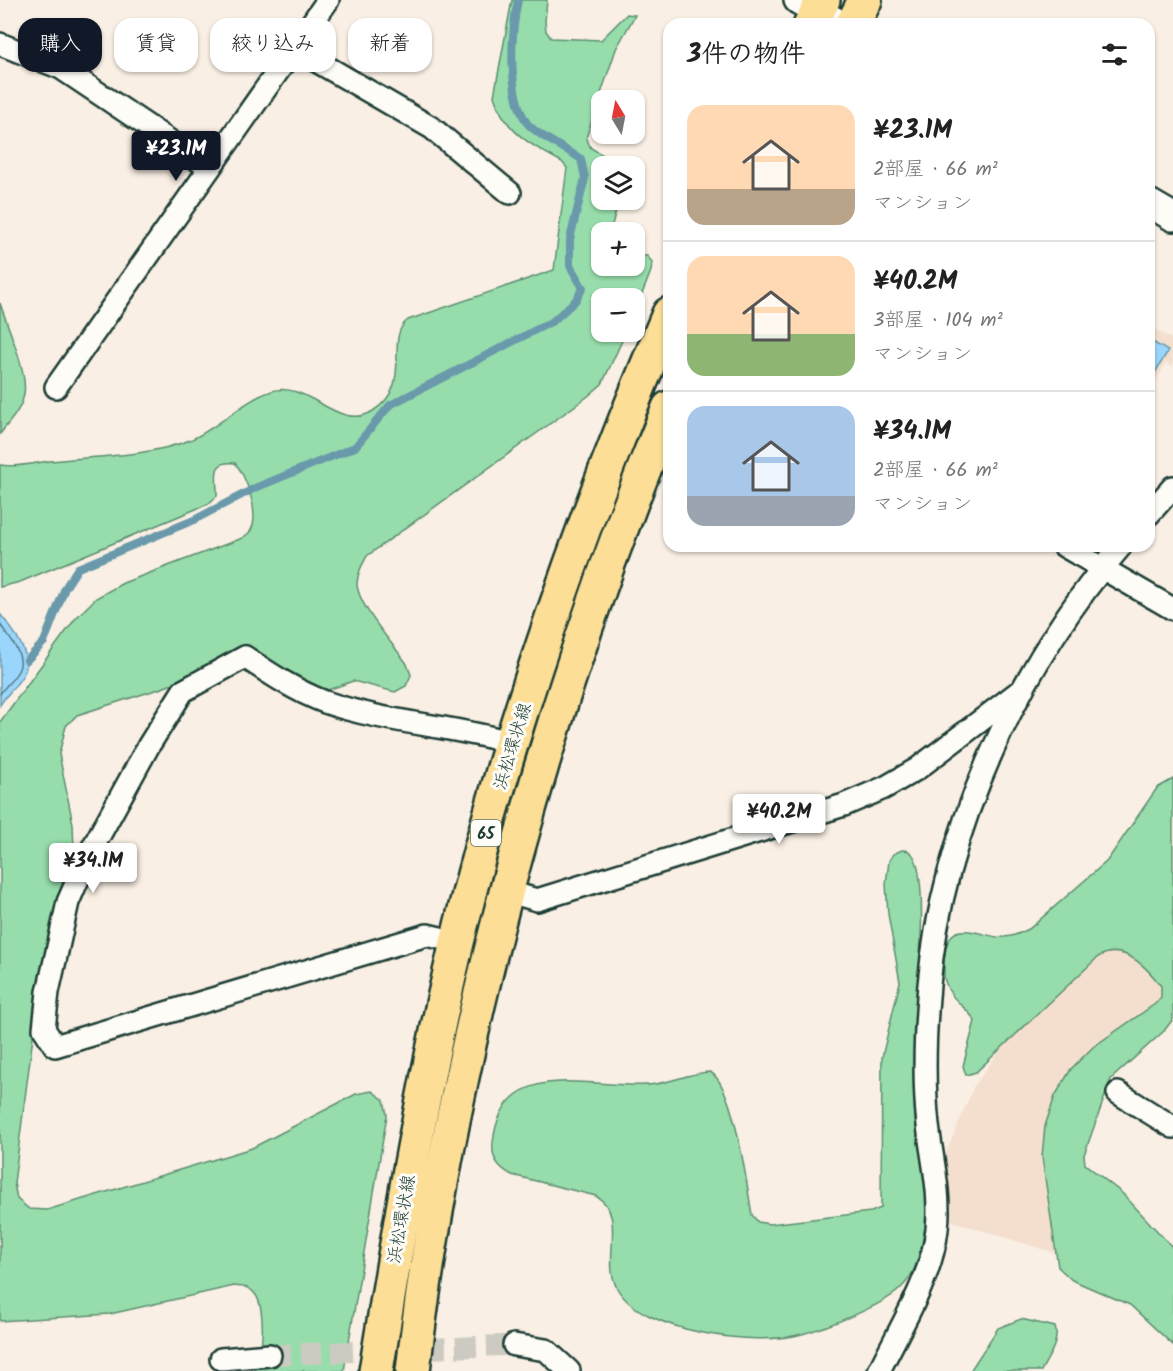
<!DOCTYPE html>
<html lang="ja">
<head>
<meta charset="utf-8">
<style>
	body { margin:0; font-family:Kalam,"Klee One",sans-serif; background:#f6f6f6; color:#222; height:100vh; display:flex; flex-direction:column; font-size:22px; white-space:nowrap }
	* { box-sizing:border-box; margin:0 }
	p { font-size:20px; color:#767676 }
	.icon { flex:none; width:33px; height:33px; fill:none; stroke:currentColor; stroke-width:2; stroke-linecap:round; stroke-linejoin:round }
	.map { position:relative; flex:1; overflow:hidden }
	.sheet { position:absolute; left:663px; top:18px; width:492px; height:534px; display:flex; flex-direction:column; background:#fff; border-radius:18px; box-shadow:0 2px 4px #0004 }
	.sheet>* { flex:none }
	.top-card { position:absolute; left:18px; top:18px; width:555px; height:54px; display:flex; gap:12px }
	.needle { width:39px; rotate:350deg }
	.buttons { position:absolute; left:591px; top:90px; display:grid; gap:12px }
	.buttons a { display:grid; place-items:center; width:54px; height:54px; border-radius:12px; background:#fff; box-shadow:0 2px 4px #0004; font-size:30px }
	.price { position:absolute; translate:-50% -51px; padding:0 14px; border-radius:6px; background:#fff; color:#222; font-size:20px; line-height:39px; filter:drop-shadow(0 2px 3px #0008) }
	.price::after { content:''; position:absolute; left:50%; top:36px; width:18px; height:14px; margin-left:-9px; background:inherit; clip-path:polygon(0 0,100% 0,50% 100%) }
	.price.on { background:#111827; color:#fff }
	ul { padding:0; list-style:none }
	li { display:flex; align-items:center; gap:18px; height:150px; padding:0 24px }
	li+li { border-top:2px solid #e0e0e0 }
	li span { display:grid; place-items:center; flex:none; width:168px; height:120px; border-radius:18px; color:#555 }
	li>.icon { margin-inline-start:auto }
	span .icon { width:72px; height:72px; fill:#fffc; stroke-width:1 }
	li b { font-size:26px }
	h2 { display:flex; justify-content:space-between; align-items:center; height:72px; padding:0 24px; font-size:26px }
	.pill { padding:0 21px; border-radius:18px; background:#fff; box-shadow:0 2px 4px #0004; font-size:21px; line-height:54px }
	.pill.on { background:#111827; color:#fff }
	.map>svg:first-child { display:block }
	.built { fill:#f4dfce }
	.green { fill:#97ddab; stroke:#5b8d70; stroke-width:1.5 }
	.water { fill:#9ad6fb; stroke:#6999ab; stroke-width:1.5 }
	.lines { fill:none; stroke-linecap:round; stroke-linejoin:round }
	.shore { stroke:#507a84; stroke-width:1.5 }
	.stream { stroke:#6999ab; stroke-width:8 }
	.minor-tunnel { stroke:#cdcbc1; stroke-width:21; stroke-dasharray:21 10; stroke-linecap:butt }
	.minor-casing { stroke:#1f3d34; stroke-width:26 }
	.tertiary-casing { stroke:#1f3d34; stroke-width:32 }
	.primary-casing { stroke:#1f3d34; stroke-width:38 }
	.minor { stroke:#fdfcf7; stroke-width:21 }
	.tertiary { stroke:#fdfcf7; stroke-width:27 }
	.primary { stroke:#fcde96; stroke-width:33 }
	.labels { text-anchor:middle; stroke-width:6; stroke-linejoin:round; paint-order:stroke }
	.shield { fill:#fdfcf7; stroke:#62766e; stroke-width:1.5 }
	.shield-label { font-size:16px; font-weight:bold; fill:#1f3d34 }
	.street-label { font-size:18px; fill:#1f3d34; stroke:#fdfcf7 }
</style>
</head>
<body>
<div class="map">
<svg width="1173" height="1371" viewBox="0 0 1173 1371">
	<rect width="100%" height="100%" fill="#f9efe4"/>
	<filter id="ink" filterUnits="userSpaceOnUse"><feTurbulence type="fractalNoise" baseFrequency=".0167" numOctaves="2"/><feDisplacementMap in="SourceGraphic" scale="12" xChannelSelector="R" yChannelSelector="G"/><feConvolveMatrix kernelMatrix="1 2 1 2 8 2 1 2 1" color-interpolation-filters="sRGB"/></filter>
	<g filter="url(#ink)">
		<path class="built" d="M1149,326L1173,340V367L1166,363L1149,393Z
			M1119,950L1131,956L1155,979L1161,987V997L1155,1004L1093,1047L1043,1157L1055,1253L949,1220L950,1196L945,1155L974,1086L1005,1044L1098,957L1108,951Z"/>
		<path class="green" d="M512,0H547L545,21L546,31L551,38L601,40L627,14L635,15L616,49L586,138L591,148L621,166H602V200H619L610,232H602V266H634L635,255L647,256L652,262L651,271L635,312L634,298H602V332H626L602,384L587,397L367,556C362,565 358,572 357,583C357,605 394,645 407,664L411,675L406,686L395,692L353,681L328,690L319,688L304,683L255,652L162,688L77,715L66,726L59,754L73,824L74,851L39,990L14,1183L17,1199L29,1209L47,1210L252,1148L356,1094L372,1091L384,1100L387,1115L344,1371H253C264,1359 266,1306 255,1294C249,1286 243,1287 234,1286L110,1314L0,1321V722L75,619L96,598L123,583L240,539C244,537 249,534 251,530C260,514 246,476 235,463C209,460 218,479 217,496L208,504L20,582L0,587V465C15,468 34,463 50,461C95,456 147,457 190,440C219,428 243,400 272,391C308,380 339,433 373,411C415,385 383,338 408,320L554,270L567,168L562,162C532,146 504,131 494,96Z
			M0,303C7,326 28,371 24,394C22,409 9,422 0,434Z
			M1173,779V1019L1164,1031L1111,1079L1084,1155L1085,1164L1122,1193L1173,1248V1345L1130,1305L1072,1280L1058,1267L1042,1157L1045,1126L1055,1096L1071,1069L1093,1047L1155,1004L1161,997V986C1146,966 1123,942 1098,957L976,1072L966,1075L963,1066L975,1021C967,1007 951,1000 946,984C942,974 944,962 945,952C950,918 977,934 997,937C1010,938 1018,934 1029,929L1107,861L1157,788Z
			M902,850C904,850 908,850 910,852C931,866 917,991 916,1018C915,1054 912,1090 916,1127C919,1149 924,1171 926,1194C929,1223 923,1267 901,1288C883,1306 827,1327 802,1334C758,1347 641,1333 617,1288C601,1259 628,1215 596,1196L512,1175C499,1168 491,1159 493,1143C502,1055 590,1089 647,1085C669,1084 688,1073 710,1072C734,1084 747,1186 752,1215L758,1222L770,1224L871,1212L881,1208L882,1057L900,982L888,914L886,884L889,861L893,854Z
			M1021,1319L1055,1327C1060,1342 1048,1357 1041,1371H970L998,1328Z"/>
		<path class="water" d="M1149,340L1168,351L1149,383Z
			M0,614C11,627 32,654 25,671C19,684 7,693 0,705Z"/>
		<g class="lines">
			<path class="shore" d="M0,624C8,637 27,656 18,671C13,680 5,686 0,694"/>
			<path class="stream" d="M27,660L44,642L65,588L78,568L194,520L255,488L355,447L390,405L553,321L575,301L583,288L570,266V239L585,178L581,159C568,150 535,134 527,123C507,93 511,34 518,0"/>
			<path class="minor-tunnel" d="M270,1355L514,1345"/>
			<g class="minor-casing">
				<path id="minor" d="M0,44L61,68L210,168
					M294,48L432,128L510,193
					M56,387L328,0
					M1149,514L1173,487
					M1064,546L1173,609
					M506,891L537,900L844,805L884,788L917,769L1017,693
					M457,942L427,935L55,1046L44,1029L48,992L68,902L88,856L149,745L183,691L245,657C270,674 296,691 325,702C385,723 451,725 513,743
					M1118,1093L1173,1127
					M514,1345L546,1350L569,1371
					M221,1359L270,1355
					M879,1371C900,1327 932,1278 937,1229C941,1193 932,1160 928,1125C923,1079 925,1030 929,985C942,831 1021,661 1121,546"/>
			</g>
			<g class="tertiary-casing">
				<path id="tertiary" d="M798,0L840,24
					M1149,203L1173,217"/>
			</g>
			<g class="primary-casing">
				<path id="primary" d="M811,24L823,0
					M853,24L865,0
					M376,1371C400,1222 425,1073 461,926C512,717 585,512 669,314
					M413,1371C427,1247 450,1126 478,1005C526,801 588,601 669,408"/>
			</g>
			<use href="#minor" class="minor"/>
			<use href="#tertiary" class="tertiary"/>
			<use href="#primary" class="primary"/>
		</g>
	</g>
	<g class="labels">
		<rect class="shield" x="471" y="820" width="30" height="26" rx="4.5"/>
		<g class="shield-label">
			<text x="486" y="839">65</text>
		</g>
		<g class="street-label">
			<text transform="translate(512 746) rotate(-73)" y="6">浜松環状線</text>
			<text transform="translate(401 1219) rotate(-80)" y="6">浜松環状線</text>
		</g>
	</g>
</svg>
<div class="buttons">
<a><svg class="needle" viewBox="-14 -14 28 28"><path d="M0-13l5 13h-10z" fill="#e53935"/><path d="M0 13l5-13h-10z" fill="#767676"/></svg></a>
<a><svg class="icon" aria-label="layers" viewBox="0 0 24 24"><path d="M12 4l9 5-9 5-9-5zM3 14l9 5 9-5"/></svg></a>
<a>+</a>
<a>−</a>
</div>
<b class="price on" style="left:176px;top:182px">¥23.1M</b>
<b class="price" style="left:779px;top:845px">¥40.2M</b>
<b class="price" style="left:93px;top:894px">¥34.1M</b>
<div class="top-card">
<a class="pill on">購入</a>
<a class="pill">賃貸</a>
<a class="pill">絞り込み</a>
<a class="pill">新着</a>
</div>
<section class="sheet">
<h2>3件の物件<svg class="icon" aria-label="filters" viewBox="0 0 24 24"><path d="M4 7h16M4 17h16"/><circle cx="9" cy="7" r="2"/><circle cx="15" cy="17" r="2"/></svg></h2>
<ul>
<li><span style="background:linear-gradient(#ffd9b3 70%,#b9a48a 0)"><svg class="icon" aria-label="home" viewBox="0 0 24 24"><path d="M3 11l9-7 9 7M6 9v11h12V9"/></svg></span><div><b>¥23.1M</b><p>2部屋 · 66 m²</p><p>マンション</p></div></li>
<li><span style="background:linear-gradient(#ffd9b3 65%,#8fb573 0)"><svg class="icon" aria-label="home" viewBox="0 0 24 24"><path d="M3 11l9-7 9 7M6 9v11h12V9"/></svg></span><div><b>¥40.2M</b><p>3部屋 · 104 m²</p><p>マンション</p></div></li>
<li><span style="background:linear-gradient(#a9c7e8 75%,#9aa5b1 0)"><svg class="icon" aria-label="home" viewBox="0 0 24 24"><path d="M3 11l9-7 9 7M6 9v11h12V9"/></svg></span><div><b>¥34.1M</b><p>2部屋 · 66 m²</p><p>マンション</p></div></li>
</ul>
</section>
</div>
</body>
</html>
